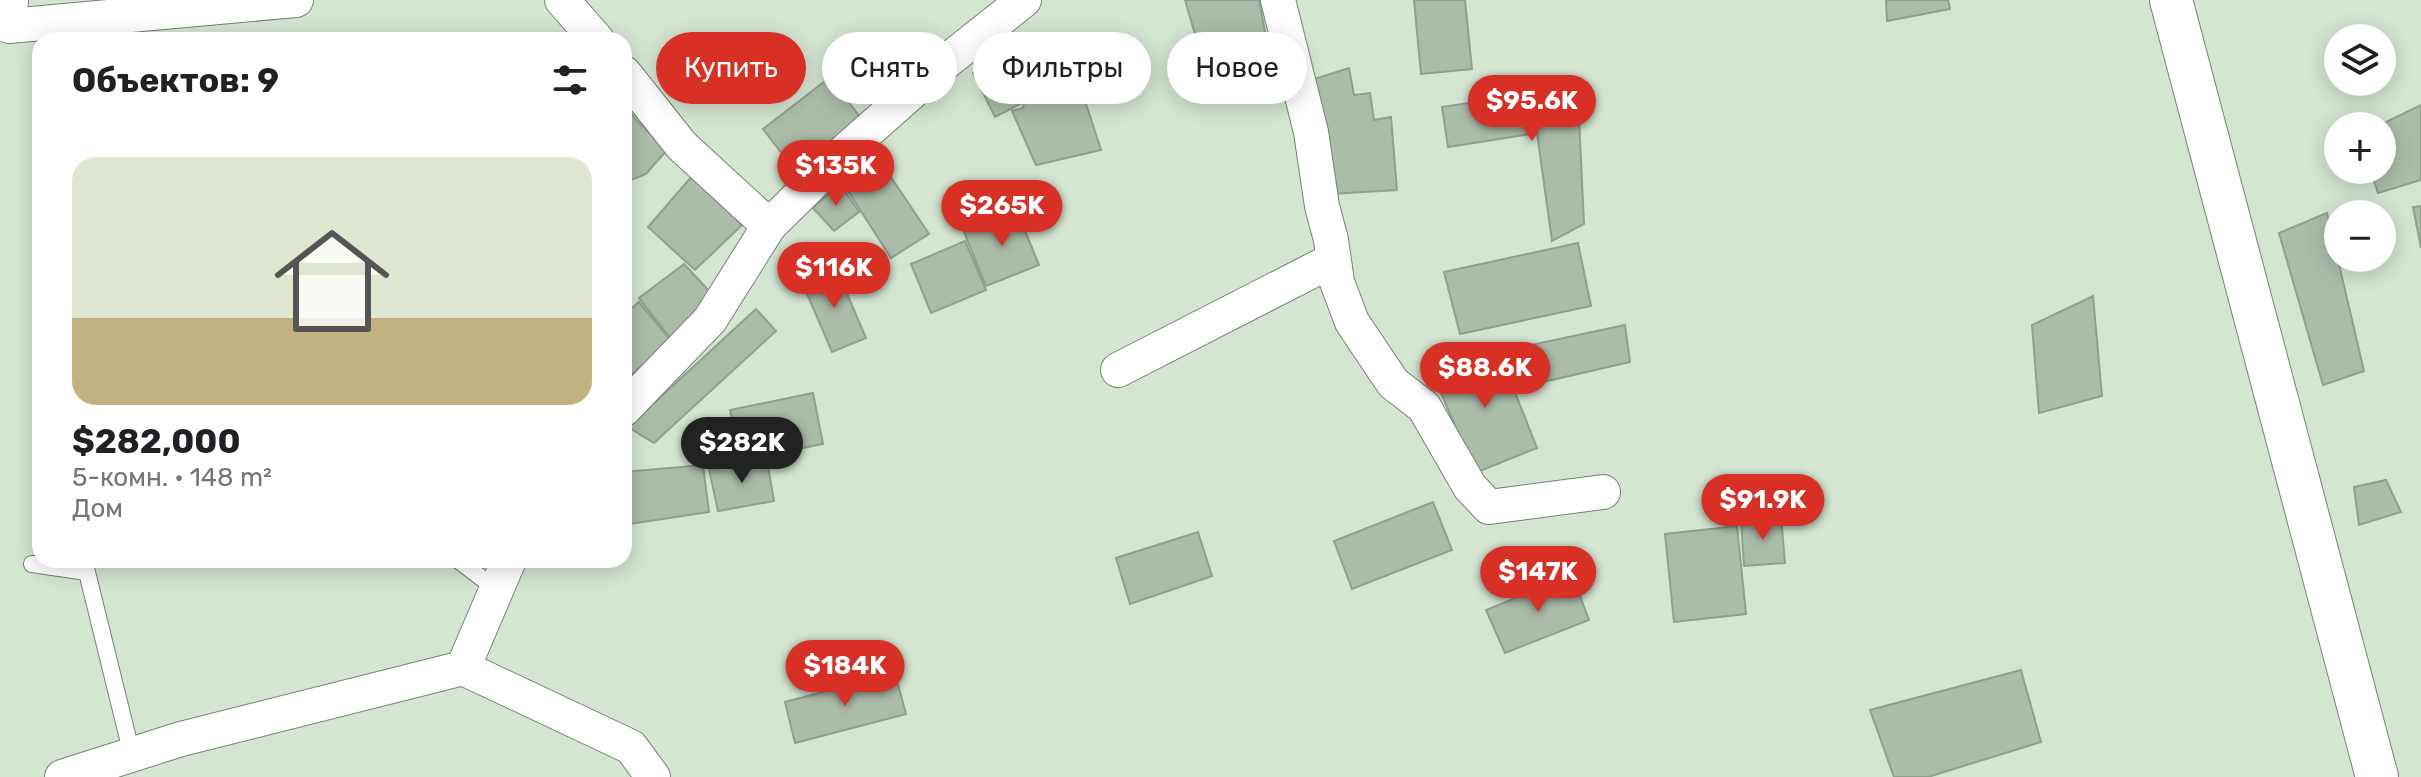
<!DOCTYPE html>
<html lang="ru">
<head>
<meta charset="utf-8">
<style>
	body { margin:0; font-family:Rubik,sans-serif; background:#f6f6f6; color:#202124; height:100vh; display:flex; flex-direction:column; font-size:30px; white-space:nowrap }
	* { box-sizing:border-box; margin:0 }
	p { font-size:26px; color:#757577 }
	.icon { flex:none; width:44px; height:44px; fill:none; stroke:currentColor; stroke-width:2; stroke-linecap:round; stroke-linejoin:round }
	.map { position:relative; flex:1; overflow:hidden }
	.details { position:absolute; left:32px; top:32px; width:600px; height:536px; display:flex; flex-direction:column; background:#fff; border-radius:24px; box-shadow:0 4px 20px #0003 }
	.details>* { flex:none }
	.top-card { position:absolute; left:656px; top:32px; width:760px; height:72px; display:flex; gap:16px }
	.fabs { position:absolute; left:2324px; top:24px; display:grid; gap:16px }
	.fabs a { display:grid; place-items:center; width:72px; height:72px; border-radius:50%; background:#fff; box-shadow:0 4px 20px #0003; font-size:40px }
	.price { position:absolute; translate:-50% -68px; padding:0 18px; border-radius:28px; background:#d93025; color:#fff; font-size:26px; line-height:52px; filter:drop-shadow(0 2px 4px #0008) }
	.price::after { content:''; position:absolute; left:50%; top:48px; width:24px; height:18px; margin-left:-12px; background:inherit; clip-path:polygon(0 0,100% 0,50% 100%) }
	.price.current { background:#222; color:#fff }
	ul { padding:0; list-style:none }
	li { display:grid; align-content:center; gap:16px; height:424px; padding:0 40px }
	li span { display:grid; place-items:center; height:248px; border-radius:24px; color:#555 }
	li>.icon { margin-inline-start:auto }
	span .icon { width:144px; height:144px; fill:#fffc; stroke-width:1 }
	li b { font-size:34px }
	h2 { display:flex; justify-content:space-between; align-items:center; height:96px; padding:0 40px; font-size:34px }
	.pill { padding:0 28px; border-radius:36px; background:#fff; box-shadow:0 4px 20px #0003; font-size:28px; line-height:72px }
	.pill.current { background:#d93025; color:#fff }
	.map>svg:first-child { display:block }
	.building { fill:#acbcaa; stroke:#909f8e; stroke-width:2 }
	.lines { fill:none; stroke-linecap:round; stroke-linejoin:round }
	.service-casing { stroke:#748372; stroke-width:18 }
	.minor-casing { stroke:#748372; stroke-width:36 }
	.tertiary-casing { stroke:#748372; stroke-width:44 }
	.service { stroke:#fff; stroke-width:16 }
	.minor { stroke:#fff; stroke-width:34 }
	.tertiary { stroke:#fff; stroke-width:42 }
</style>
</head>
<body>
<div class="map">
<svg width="2421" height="777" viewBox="0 0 2421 777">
	<rect width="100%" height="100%" fill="#d4e5d2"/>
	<path class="building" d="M1185,0H1259L1266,37L1202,58Z
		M1414,0H1465L1472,69L1421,74Z
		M1886,0H1948L1950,9L1887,21Z
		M1008,55L1026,91L1019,94L1024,102L995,117L973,73Z
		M1349,68L1354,95L1370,93L1374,120L1391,117L1397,190L1331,194L1305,82Z
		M829,78L866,124L799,176L763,129Z
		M1078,79L1101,150L1036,165L1012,111L1023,108L1025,96Z
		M1558,89L1578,98L1584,224L1552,241L1537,133L1448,147L1442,107Z
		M624,103L637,121L667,150L646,174L624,183Z
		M2421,105V180L2378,193L2370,170H2382V126H2378Z
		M875,153L929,234L891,258L841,180Z
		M693,175L742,225L695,270L648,227Z
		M840,184L859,212L834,231L813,208Z
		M2421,206V248L2413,207Z
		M1017,211L1039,265L986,286L964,232Z
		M2327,213L2364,371L2323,385L2279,233Z
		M965,241L986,290L931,313L911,264Z
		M1578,243L1591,306L1460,334L1444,272Z
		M684,264L713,295L672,340L639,298Z
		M836,268L866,338L832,352L802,282Z
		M2093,296L2102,396L2039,413L2032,325Z
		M639,302L671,341L625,380L624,315Z
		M756,309L776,331L654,443L628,427Z
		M1625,325L1630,362L1517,388L1503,351Z
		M1497,347L1537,448L1475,473L1433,374Z
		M813,393L823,444L740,461L730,410Z
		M767,461L774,501L718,511L709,469Z
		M703,465L709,512L629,524L624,493V472Z
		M2386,480L2401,512L2359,525L2354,487Z
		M1433,502L1452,550L1352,589L1334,541Z
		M1781,517L1785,563L1744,566L1741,520Z
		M1737,526L1746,614L1674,622L1665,534Z
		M1198,532L1212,576L1130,604L1116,558Z
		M1572,575L1589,620L1505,653L1486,610Z
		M2021,670L2041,742L1928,777H1894L1870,710Z
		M895,673L906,714L795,743L785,702Z"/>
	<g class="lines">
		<g class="service-casing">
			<path id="service" d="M458,560L496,589
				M32,564L87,572L132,755"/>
		</g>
		<g class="minor-casing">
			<path id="minor" d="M11,0L9,26L296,0
				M562,0L597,40
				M1278,0L1311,132L1322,206L1331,240L1337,282L1352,322L1393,383L1424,407L1470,487L1489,507L1603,492
				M624,73L682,146L769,226
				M1118,370L1333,260
				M624,409L710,320L769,226L844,152L947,61L1024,0
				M463,668L631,747L653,777
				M62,777L181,739L463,668L509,560"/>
		</g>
		<g class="tertiary-casing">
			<path id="tertiary" d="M2171,0L2377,777"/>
		</g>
		<use href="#service" class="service"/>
		<use href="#minor" class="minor"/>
		<use href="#tertiary" class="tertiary"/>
	</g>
</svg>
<div class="fabs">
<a><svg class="icon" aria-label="layers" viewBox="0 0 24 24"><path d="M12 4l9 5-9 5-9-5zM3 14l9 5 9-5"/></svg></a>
<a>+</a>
<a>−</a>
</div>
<b class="price" style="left:1532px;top:143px">$95.6K</b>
<b class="price" style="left:836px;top:208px">$135K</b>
<b class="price" style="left:1002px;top:248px">$265K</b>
<b class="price" style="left:834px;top:310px">$116K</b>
<b class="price" style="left:1485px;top:410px">$88.6K</b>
<b class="price current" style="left:742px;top:485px">$282K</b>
<b class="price" style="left:1763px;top:542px">$91.9K</b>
<b class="price" style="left:1538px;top:614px">$147K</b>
<b class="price" style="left:845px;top:708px">$184K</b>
<div class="top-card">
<a class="pill current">Купить</a>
<a class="pill">Снять</a>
<a class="pill">Фильтры</a>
<a class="pill">Новое</a>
</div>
<section class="details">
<h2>Объектов: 9<svg class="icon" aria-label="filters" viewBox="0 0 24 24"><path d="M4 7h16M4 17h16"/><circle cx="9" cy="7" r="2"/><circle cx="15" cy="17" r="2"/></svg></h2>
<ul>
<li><span style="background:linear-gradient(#dfe7d0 65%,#c2b280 0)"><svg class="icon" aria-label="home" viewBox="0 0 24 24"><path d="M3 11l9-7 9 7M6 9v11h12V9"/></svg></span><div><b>$282,000</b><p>5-комн. · 148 m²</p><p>Дом</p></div></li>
</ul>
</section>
</div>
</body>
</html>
